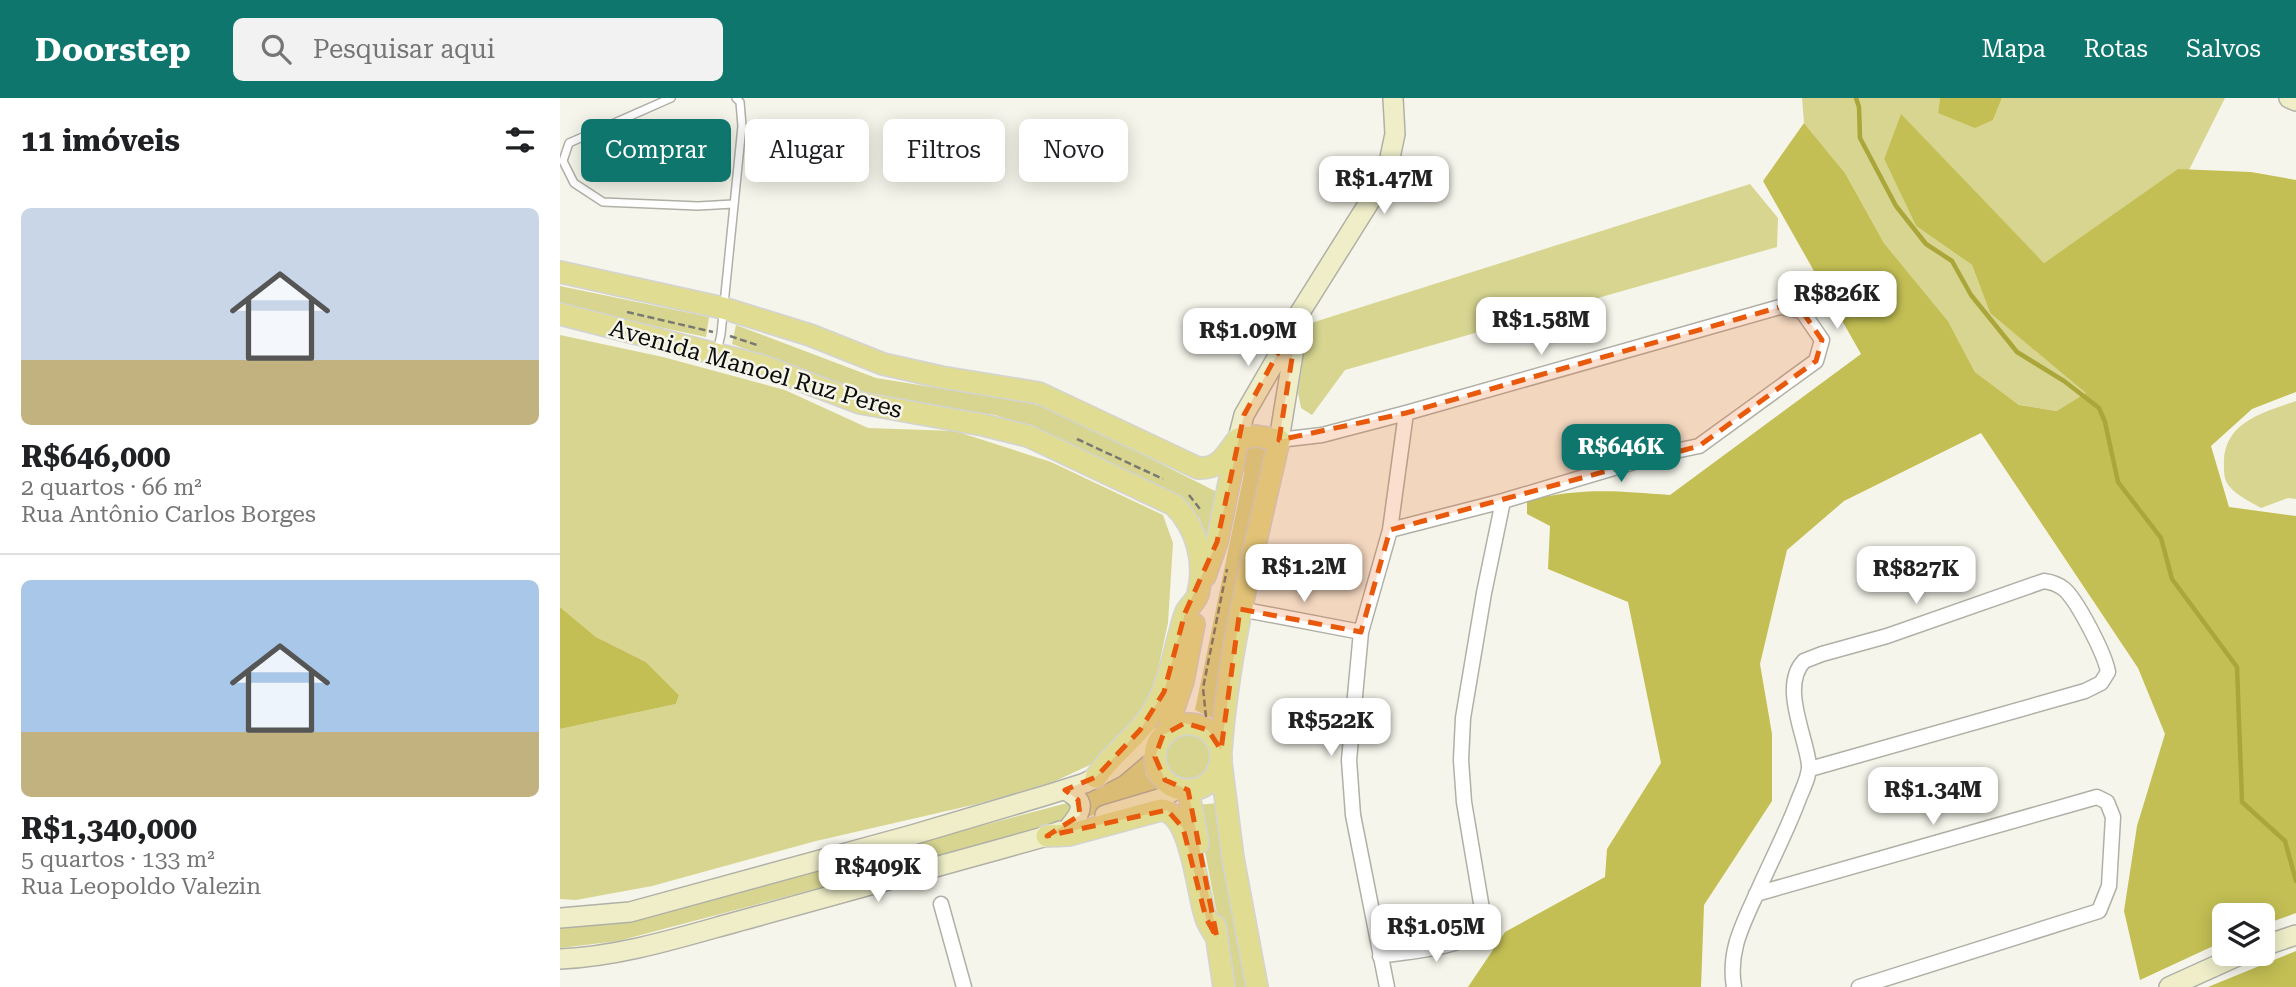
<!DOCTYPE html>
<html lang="pt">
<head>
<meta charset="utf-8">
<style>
	body { margin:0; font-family:"Roboto Serif",serif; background:#f2f2f2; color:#202124; height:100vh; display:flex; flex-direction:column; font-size:26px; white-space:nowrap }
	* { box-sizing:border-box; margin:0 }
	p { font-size:23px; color:#757577 }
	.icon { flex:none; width:38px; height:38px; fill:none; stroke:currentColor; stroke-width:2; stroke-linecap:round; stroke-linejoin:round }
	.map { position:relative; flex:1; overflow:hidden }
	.side { display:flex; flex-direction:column; background:#fff; width:560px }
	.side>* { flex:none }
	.guide { position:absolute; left:21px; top:21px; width:665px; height:63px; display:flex; gap:14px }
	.fabs { position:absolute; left:1652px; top:805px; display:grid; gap:14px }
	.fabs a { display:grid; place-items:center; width:63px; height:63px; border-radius:10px; background:#fff; box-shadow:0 4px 18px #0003; font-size:35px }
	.price { position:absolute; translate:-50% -60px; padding:0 16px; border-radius:14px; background:#fff; color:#222; font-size:23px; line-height:46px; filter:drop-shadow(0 2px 4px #0008) }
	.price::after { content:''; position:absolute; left:50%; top:42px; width:21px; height:16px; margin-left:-10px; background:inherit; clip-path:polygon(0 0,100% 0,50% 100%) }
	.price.selected { background:#0f766e; color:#fff }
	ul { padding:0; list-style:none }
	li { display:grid; align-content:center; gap:14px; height:371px; padding:0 21px }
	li+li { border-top:2px solid #e0e0e0 }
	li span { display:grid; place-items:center; height:217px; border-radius:10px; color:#555 }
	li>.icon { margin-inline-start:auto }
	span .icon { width:126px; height:126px; fill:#fffc; stroke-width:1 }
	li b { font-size:30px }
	h2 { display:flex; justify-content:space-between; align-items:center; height:84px; padding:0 21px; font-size:30px }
	.tag { padding:0 24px; border-radius:10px; background:#fff; box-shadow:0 4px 18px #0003; font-size:24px; line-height:63px }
	.tag.selected { background:#0f766e; color:#fff }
	header { display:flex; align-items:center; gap:42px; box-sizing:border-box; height:98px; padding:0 35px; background:#0f766e; color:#fff }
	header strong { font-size:33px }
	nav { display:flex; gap:38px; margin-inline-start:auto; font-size:24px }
	.search { width:490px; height:63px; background:#f2f2f2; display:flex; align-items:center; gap:18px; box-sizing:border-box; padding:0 24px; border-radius:10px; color:#757577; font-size:26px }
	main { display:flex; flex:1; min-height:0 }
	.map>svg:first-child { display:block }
	.green { fill:#d7d590 }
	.forest { fill:#c3bf54 }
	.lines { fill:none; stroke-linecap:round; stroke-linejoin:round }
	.stream { stroke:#aba639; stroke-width:4.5 }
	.service-casing { stroke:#b0b0a7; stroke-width:10 }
	.minor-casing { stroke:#b0b0a7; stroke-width:17 }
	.secondary-casing { stroke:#b0b0a7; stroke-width:22 }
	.primary-casing { stroke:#d3d3d3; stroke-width:24 }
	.path { stroke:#797972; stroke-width:2.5; stroke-dasharray:7 3.5; stroke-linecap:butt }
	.service { stroke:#fff; stroke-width:7 }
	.minor { stroke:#fff; stroke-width:14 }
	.secondary { stroke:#efeec9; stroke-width:19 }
	.primary { stroke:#e0dc92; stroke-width:21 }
	.marked { fill:#e8590c; fill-opacity:0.2; stroke:#e8590c; stroke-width:5; stroke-dasharray:14 9; stroke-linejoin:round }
	.labels { text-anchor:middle; stroke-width:5; stroke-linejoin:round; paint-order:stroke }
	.street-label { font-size:24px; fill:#0c0c09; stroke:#f5f5eb }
</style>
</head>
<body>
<header>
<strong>Doorstep</strong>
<div class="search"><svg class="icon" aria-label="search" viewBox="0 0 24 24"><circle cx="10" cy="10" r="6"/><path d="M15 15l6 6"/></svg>Pesquisar aqui</div>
<nav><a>Mapa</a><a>Rotas</a><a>Salvos</a></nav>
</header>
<main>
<section class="side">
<h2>11 imóveis<svg class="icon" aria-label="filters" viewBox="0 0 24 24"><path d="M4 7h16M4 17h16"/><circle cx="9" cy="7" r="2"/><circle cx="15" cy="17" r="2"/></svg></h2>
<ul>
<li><span style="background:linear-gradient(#c9d6e8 70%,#c2b280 0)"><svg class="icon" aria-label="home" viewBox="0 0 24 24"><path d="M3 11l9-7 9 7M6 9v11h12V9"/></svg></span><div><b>R$646,000</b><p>2 quartos · 66 m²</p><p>Rua Antônio Carlos Borges</p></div></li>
<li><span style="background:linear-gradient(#a9c7e8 70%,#c2b280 0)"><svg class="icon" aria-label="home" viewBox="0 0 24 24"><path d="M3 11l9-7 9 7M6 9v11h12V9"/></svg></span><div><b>R$1,340,000</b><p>5 quartos · 133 m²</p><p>Rua Leopoldo Valezin</p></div></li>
</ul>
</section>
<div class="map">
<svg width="1736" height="889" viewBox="0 0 1736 889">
	<rect width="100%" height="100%" fill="#f5f5eb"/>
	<path class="green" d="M1242,0H1380L1378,15L1433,22L1442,0H1665L1629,72H1618L1484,165L1341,17L1324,61L1356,128L1412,167L1430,215L1527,295L1498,313L1459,307L1415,274L1388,223L1324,145L1285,75L1244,25Z
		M1190,86L1218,120L1217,149L785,272L752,317L741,310L738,295L748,226Z
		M0,188L149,219L146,239L0,208Z
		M176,227L316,280L470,305L496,313L659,395L647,454L640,421L617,398L469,329L435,317L346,305L304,296L172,246Z
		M0,237L103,259L225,292L308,330L395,333L491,364L603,417L613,445L608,525L590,608L562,641L532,666L493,684L417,706L256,743L92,788L16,802L0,801V631L116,606L119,597L86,564L36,539L0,509Z
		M1736,303V401L1728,400L1701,410C1691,404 1677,398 1669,388C1664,382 1664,375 1664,367C1662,325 1703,314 1736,303Z
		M686,346L705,349L707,355L663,544L654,621L635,612L684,376L683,363Z
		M604 659a25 25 0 1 1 50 0a25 25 0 1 1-50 0Z
		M583,653L586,677L600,696L524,720L519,699L538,689Z
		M507,705L512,707L508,724L58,843L0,850V831L67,822Z
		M659,705L687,889H671L636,707Z"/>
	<path class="forest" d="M1380,0H1442L1433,22L1415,30L1378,15Z
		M1341,16L1484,165L1618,71L1691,74L1736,82V294L1692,311L1651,348L1669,409L1736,418V815L1703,827V817H1664V843L1580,882L1564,813L1577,728L1605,636L1578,570L1421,335L1284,403L1227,452L1200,566L1212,636V703L1144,807L1141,889H908L945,834L1045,779L1047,751L1101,665L1068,504L988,471L990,428L967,416V403C1020,389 1057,393 1110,397L1301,256L1203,83L1244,25L1285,75L1324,145L1388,223L1415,274L1459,307L1497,313L1526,295L1430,215L1412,167L1356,128L1324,61Z
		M0,509L36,539L86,564L119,597L116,606L0,631Z
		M1736,853V889H1648Z"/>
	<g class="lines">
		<path class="stream" d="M1296,0L1299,9L1300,40L1336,108L1366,146L1392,163L1411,197L1457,254L1504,283L1539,310L1545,324L1558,384L1601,440L1612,481L1677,569L1682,704L1725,743L1736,783"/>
		<g class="service-casing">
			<path id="service" d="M111,0L9,45L3,63L14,85L43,104L138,108L173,106
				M157,254L161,236L182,28L180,4L176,0"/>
		</g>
		<g class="minor-casing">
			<path id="minor" d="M719,342L762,337L846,315L1220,209L1242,213L1262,242L1256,263L1139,348L1101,356L943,403L830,432
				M680,511L801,534
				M1196,796L1537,699L1547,704L1553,719L1549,788L1539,813L1299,889
				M381,806L404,889
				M820,858C844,854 902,850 917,833C922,827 922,818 922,811L904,704L901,662L903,620L924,495L943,403
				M827,889L793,717L789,662L801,534L830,432L846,315
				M1174,889C1168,854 1182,828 1196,797C1210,765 1226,735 1238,703C1242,692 1250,678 1249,667C1246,638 1220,588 1244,563L1262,556L1327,538L1484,483C1491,484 1498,486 1504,491C1517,502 1545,556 1548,574L1541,585L1525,593L1250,671"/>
		</g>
		<g class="secondary-casing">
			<path id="secondary" d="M1729,0L1736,3
				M678,341L684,317L721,253L739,216L815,95L828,69L835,36L833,0
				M719,342L736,238
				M505,692C525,702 524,712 510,728
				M545,717L602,700L618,690
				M0,820L70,814L352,737L487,697L525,685L554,670L580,648L603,637
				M1703,848L1736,837
				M0,861C68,858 133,835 198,818C295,791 391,765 487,738L500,733
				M1609,889L1682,856"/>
		</g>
		<g class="primary-casing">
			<path id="primary" d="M0,174L163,210L250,237L323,266L381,279L479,295L638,370C661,371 665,357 678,341
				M0,216L203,268L300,305L423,327L468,338L614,407C637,430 646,464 638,496C636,503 629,508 626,514C623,520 622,528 620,534C612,562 607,591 592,615C576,640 552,655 536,679
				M645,478L657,444L677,346
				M595 659a33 33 0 1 1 66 0a33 33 0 1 1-66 0Z
				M609,631L613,613L623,583L634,526
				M661,652C669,547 696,445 719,342L696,338L678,341
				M661,665L673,760L697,889
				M628,692L638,745
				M487,738L509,737L601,712C632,714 637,796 646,820C648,827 653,833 657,840
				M655,828L664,889"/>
		</g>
		<path class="path" d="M67,214L153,234
			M170,238L200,248
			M517,341L603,381
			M629,397L640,411
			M646,619L643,590L667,471"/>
		<use href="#service" class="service"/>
		<use href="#minor" class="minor"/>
		<use href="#secondary" class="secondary"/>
		<use href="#primary" class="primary"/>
	</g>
	<path class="marked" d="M1220,209L1242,213L1262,242L1256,263L1139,348L830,432L801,534L680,511L661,652L648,632L625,625L603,637L595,659L605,682L628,692L657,840L646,820L623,730L607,712L487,738L520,717L518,702L505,692L536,679L580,632L604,594L625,515L657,444L684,317L739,216L719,342L846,315Z"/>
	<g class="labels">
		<g class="street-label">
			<text transform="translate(196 271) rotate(16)" y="8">Avenida Manoel Ruz Peres</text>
		</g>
	</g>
</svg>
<div class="fabs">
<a><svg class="icon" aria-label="layers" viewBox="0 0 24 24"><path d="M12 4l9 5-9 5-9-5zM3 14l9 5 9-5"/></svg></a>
</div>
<b class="price" style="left:824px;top:118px">R$1.47M</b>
<b class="price" style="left:1277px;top:233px">R$826K</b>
<b class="price" style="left:981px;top:259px">R$1.58M</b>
<b class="price" style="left:688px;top:270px">R$1.09M</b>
<b class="price selected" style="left:1061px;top:386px">R$646K</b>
<b class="price" style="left:744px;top:506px">R$1.2M</b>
<b class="price" style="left:1356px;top:508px">R$827K</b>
<b class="price" style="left:771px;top:660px">R$522K</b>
<b class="price" style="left:1373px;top:729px">R$1.34M</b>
<b class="price" style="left:318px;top:806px">R$409K</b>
<b class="price" style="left:876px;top:866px">R$1.05M</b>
<div class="guide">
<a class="tag selected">Comprar</a>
<a class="tag">Alugar</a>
<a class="tag">Filtros</a>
<a class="tag">Novo</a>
</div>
</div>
</main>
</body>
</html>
